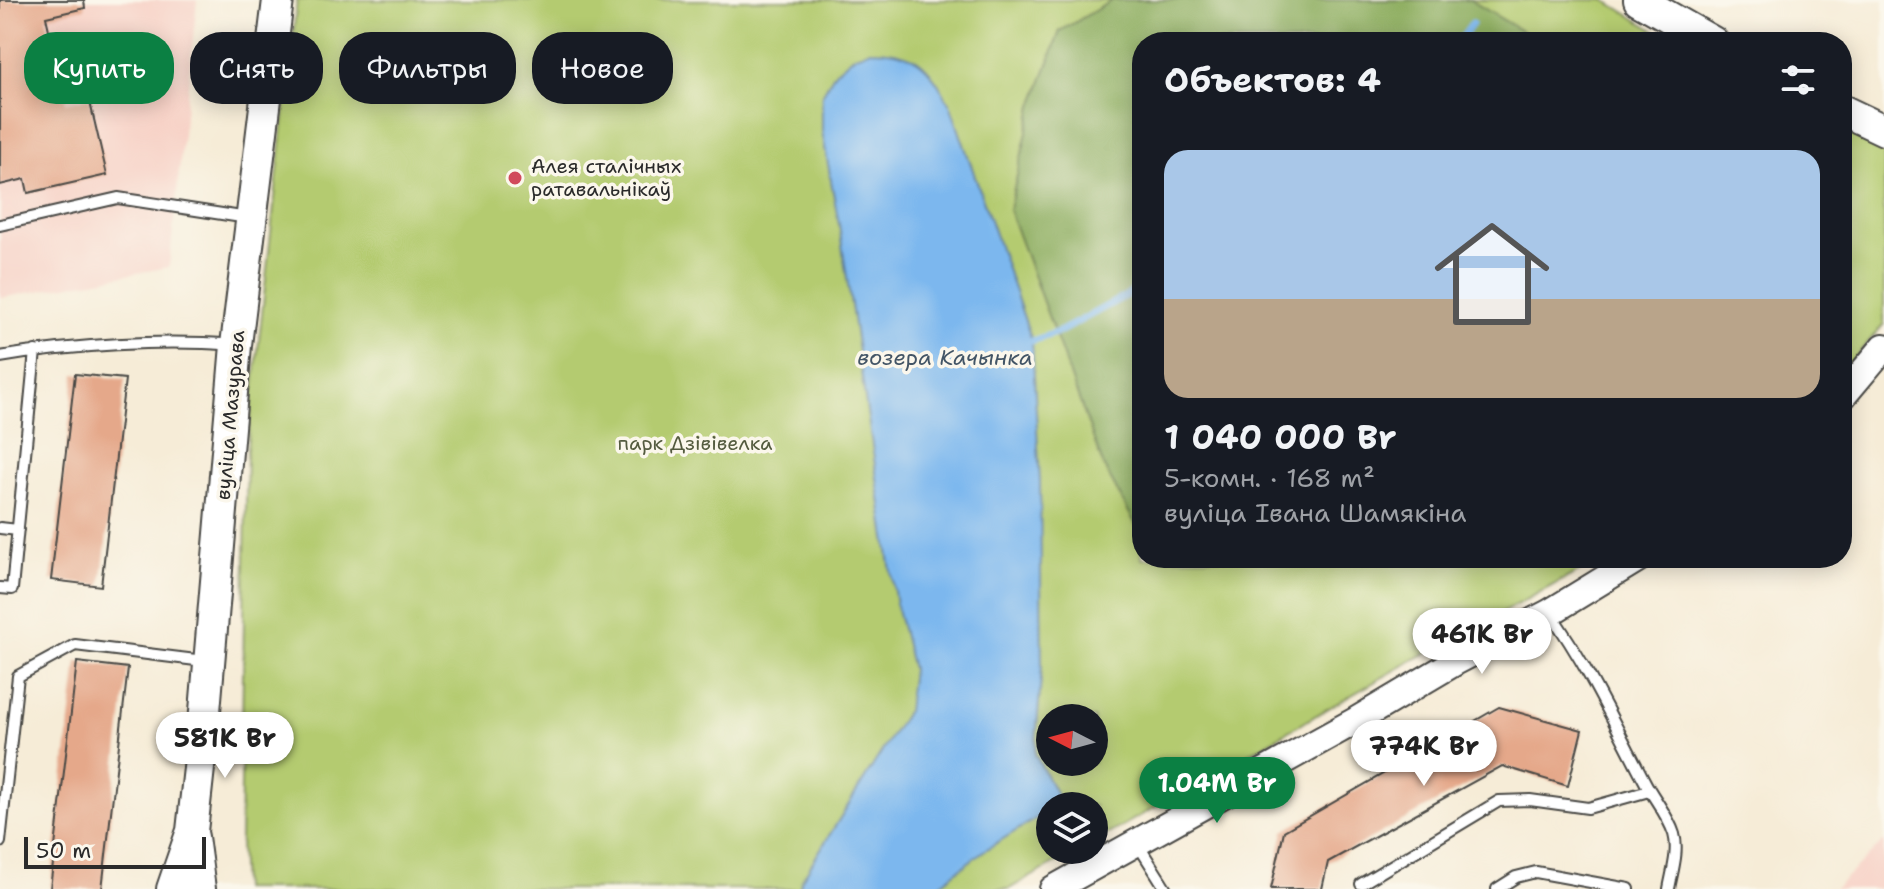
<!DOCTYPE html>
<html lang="ru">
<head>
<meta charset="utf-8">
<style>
	body { margin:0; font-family:"Shantell Sans",sans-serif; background:#242831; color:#f1f3f6; height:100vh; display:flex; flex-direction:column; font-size:30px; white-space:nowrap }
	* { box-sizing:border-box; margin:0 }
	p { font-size:26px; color:#9ea1a6 }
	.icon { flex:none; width:44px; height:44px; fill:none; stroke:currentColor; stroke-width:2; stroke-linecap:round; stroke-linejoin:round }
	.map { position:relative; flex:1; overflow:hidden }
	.side { position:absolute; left:1132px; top:32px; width:720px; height:536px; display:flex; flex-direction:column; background:#171b24; border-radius:32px; box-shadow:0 4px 20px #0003 }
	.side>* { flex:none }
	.banner { position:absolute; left:24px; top:32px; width:760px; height:72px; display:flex; gap:16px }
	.needle { width:52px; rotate:276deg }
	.fabs { position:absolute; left:1036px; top:704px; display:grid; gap:16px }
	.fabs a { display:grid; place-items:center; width:72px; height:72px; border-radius:50%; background:#171b24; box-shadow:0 4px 20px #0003; font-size:40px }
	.scale { position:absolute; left:24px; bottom:20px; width:182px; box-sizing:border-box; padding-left:8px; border:4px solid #2b2b2b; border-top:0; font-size:22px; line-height:28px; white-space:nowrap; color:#2b2b2b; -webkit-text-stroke:6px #fbf7ec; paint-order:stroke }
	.price { position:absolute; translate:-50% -68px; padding:0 18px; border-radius:28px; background:#fff; color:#222; font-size:26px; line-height:52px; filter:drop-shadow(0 2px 4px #0008) }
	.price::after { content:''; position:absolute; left:50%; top:48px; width:24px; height:18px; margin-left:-12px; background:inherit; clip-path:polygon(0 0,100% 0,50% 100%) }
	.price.on { background:#0b8043; color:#fff }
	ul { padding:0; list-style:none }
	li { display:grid; align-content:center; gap:16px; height:424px; padding:0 32px }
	li span { display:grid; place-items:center; height:248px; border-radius:24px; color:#555 }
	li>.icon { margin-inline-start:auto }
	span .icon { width:144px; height:144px; fill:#fffc; stroke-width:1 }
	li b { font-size:34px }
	h2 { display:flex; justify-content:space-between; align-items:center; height:96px; padding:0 32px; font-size:34px }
	.tag { padding:0 28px; border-radius:32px; background:#171b24; box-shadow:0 4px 20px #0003; font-size:28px; line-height:72px }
	.tag.on { background:#0b8043; color:#fff }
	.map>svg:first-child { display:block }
	.built { fill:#f7d1c6 }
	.green { fill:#b4cb6f; stroke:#707b4d; stroke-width:2; fill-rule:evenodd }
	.forest { fill:#8faf62; stroke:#5d6d46; stroke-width:2 }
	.water { fill:#7cb7ee; stroke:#54718c; stroke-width:2 }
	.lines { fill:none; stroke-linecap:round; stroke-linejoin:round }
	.stream { stroke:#7cb7ee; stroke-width:7 }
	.building { fill:#e5a88a }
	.service-casing { stroke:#494845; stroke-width:14 }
	.tertiary-casing { stroke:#494845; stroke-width:30 }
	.secondary-casing { stroke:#494845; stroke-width:34 }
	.service { stroke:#fff; stroke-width:10 }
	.tertiary { stroke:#fff; stroke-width:26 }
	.secondary { stroke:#fff; stroke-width:30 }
	.poi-dot { fill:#d1495b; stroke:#fbf7ec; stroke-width:3 }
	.labels { text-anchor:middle; stroke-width:7; stroke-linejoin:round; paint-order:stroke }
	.poi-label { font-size:20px; fill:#2b2b2b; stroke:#fbf7ec; text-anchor:start }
	.street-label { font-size:20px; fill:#2b2b2b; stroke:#fbf7ec }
	.park-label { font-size:20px; fill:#545b3f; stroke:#fbf7ec }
	.water-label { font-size:22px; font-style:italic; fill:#435566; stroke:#fbf7ec }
</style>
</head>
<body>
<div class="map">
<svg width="1884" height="889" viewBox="0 0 1884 889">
	<rect width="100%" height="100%" fill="#fbf7ec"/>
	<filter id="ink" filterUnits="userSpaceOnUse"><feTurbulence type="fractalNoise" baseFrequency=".0125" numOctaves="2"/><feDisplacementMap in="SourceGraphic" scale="16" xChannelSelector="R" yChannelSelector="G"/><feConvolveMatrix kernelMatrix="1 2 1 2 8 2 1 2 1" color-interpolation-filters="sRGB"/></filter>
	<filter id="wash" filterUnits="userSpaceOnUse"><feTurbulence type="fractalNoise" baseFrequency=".006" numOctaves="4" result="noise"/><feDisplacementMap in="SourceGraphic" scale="32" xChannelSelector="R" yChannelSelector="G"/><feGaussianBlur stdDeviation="1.8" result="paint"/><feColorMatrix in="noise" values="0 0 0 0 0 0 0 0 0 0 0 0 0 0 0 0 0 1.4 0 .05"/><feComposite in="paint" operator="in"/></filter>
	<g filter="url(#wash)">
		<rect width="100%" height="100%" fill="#f6ecd7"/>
		<path class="built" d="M0,0H197L169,267L0,298Z
			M1884,841V889H1834Z"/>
		<path class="green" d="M297,0H1605L1673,42H1142V558H1604L1415,659L1094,842V806H1050V850H1079L1009,889H242L240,841L247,448ZM1050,718H1094V762H1050Z
			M1842,130L1884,149V324L1842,372Z"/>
		<path class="forest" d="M1113,0H1470L1540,42H1142V536L1104,467L1009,210L1033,106L1060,31Z"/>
		<path class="water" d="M870,50C918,50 928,65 950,104L1032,341L1040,481L1042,666L1035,754L1061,804L1050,806V810L982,852L933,889H799L802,879L907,711L912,669L896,605L839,225L822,131V95L835,72L855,55Z"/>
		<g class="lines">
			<path class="stream" d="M1459,42L1472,24
				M1032,341L1061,331L1142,287"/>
		</g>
		<g id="blocks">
			<path class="building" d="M0,0H84L85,8L46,17L66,103L89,98L107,175L28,193L25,179L0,185Z
				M75,374L125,379L101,586L51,580Z
				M77,662L128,668L102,889H50Z
				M1499,707L1582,730L1568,786L1502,766L1328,862L1322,889H1271L1284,831Z"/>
		</g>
	</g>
	<g filter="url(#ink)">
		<use href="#blocks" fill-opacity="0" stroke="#494845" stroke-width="2"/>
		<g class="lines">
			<g class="service-casing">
				<path id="service" d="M0,225L118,198L248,218
					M0,357C71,345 162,339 233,345
					M0,528L18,530
					M0,588L12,589L35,351
					M1550,613C1587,665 1614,723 1644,780C1653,798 1668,815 1674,834C1679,851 1672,872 1669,889
					M0,842L18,676L75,645L204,661
					M1137,843L1166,889
					M1361,884L1499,801L1530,800L1588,808L1649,791
					M1497,889L1516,877L1536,872L1629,889"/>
			</g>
			<g class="tertiary-casing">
				<path id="tertiary" d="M1842,397L1884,347
					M1053,889L1357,720L1455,662L1549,613L1639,558"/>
			</g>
			<g class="secondary-casing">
				<path id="secondary" d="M1639,0L1713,42
					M1842,110L1884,130
					M193,837L200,889
					M172,889L192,831L204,723L236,345L278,0"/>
			</g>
			<use href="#service" class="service"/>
			<use href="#tertiary" class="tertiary"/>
			<use href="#secondary" class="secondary"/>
		</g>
	</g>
	<circle class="poi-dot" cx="515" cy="178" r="8"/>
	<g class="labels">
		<g class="poi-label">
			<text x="531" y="173">Алея сталічных<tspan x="531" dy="23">ратавальнікаў</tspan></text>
		</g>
		<g class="street-label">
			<text transform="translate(230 415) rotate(-85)" y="7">вуліца Мазурава</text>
		</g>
		<g class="park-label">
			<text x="695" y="450">парк Дзівівелка</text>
		</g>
		<g class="water-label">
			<text x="945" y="365">возера Качынка</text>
		</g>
	</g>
</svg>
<div class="fabs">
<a><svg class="needle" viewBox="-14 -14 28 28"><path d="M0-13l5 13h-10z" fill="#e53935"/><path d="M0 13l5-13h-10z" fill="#9ea1a6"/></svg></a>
<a><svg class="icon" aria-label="layers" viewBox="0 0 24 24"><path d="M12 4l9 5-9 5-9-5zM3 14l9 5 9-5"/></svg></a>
</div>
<div class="scale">50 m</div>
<b class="price" style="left:1482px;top:676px">461K Br</b>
<b class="price" style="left:225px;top:780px">581K Br</b>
<b class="price" style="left:1424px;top:788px">774K Br</b>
<b class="price on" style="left:1217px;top:825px">1.04M Br</b>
<div class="banner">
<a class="tag on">Купить</a>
<a class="tag">Снять</a>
<a class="tag">Фильтры</a>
<a class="tag">Новое</a>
</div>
<section class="side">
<h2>Объектов: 4<svg class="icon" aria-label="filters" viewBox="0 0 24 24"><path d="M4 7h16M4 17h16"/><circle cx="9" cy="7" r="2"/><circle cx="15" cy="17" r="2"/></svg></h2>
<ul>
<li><span style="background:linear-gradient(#a9c7e8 60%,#b9a48a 0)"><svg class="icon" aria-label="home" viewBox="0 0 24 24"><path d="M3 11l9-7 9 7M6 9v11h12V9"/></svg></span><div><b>1 040 000 Br</b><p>5-комн. · 168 m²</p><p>вуліца Івана Шамякіна</p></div></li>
</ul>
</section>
</div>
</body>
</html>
